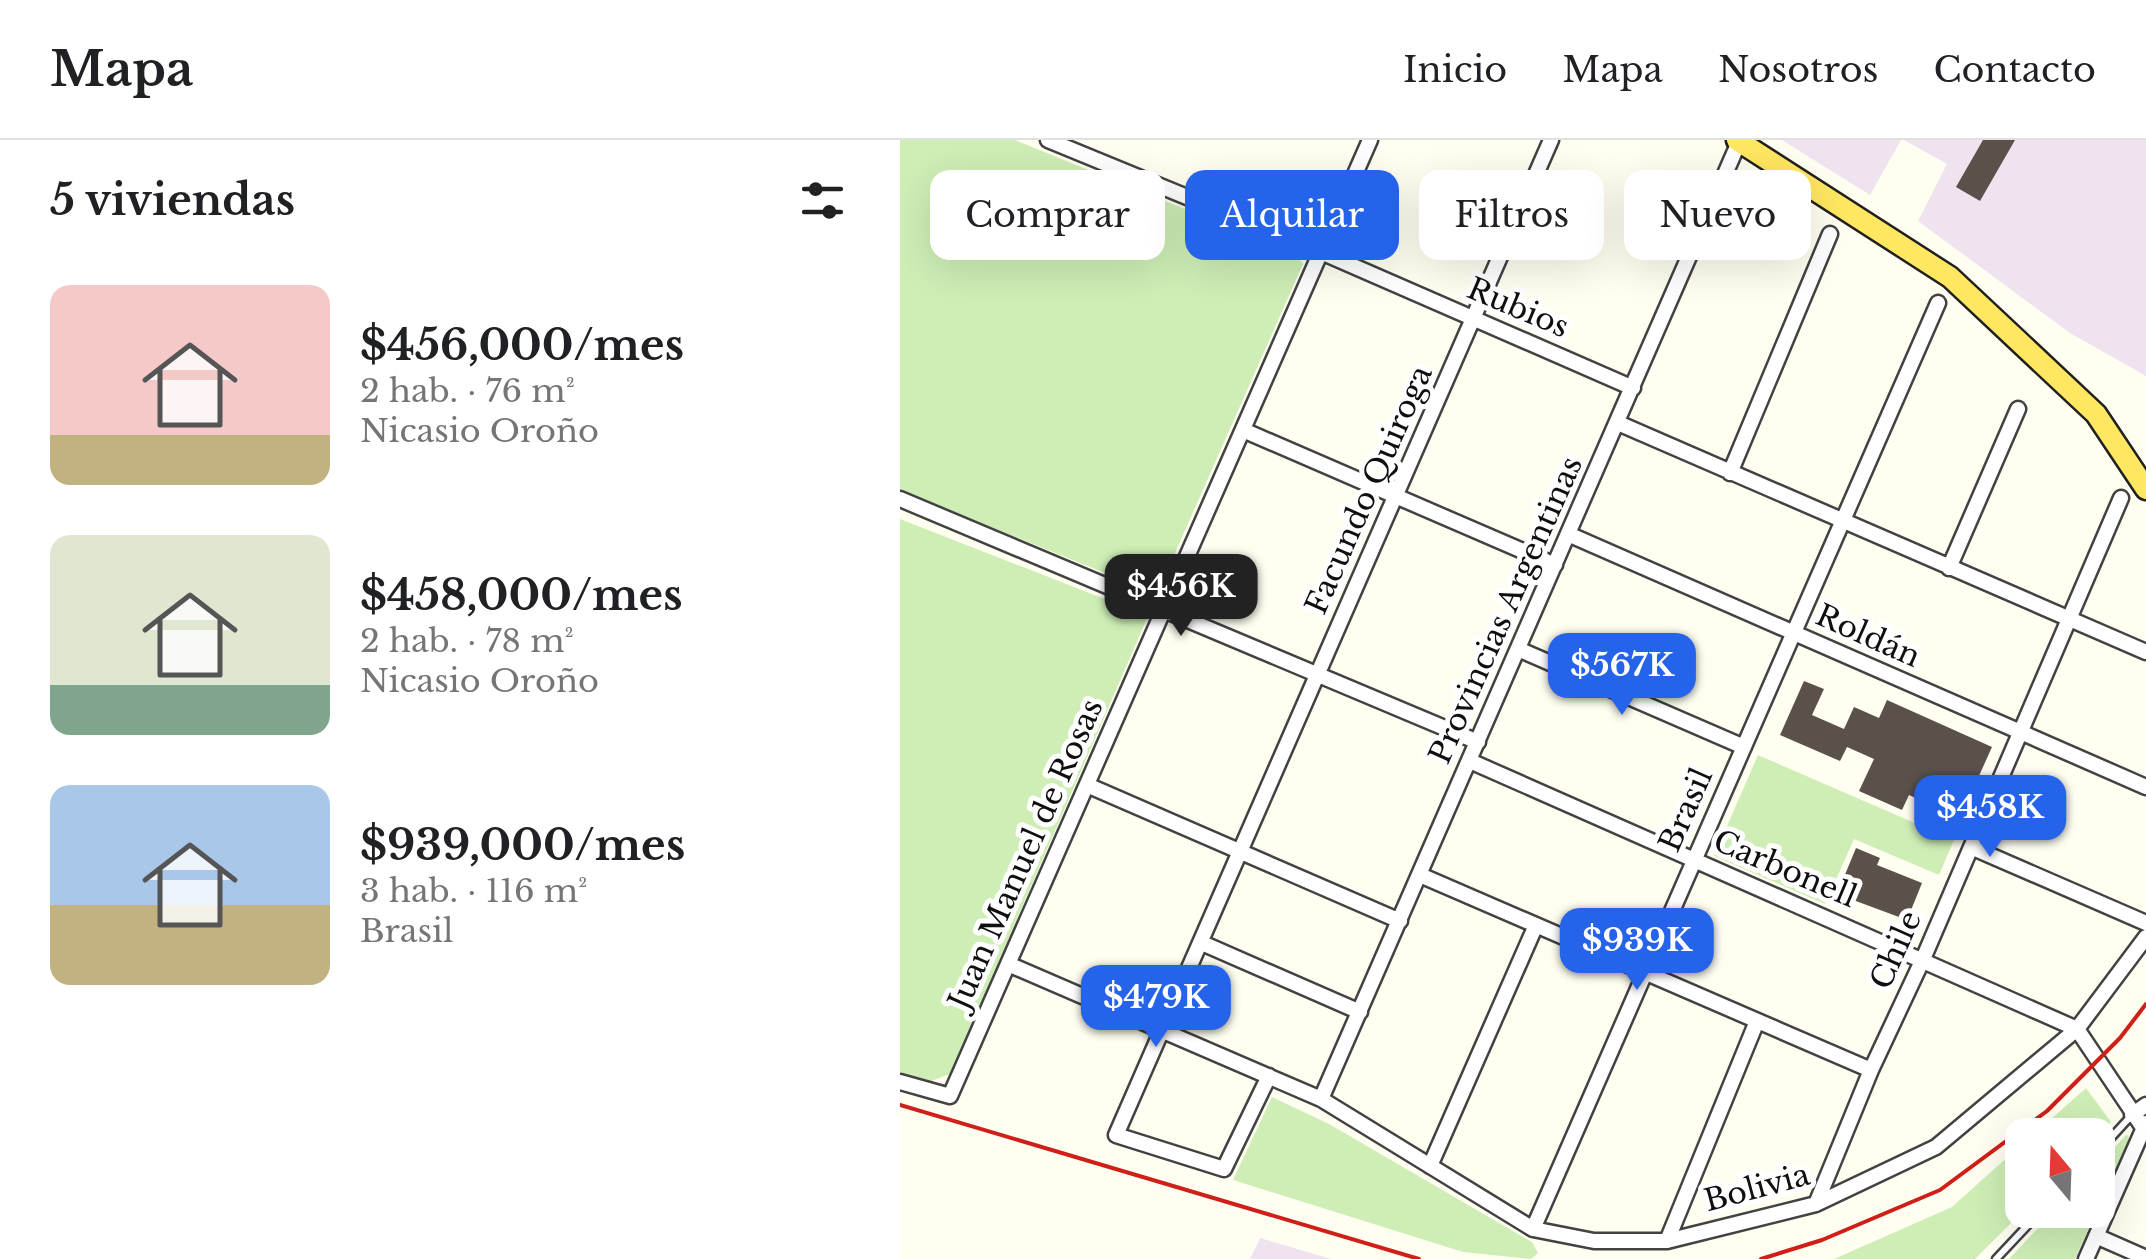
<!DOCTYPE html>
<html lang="es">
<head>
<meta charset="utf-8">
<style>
	body { margin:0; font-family:"Libre Baskerville",serif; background:#f2f2f2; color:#202124; height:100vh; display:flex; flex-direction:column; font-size:38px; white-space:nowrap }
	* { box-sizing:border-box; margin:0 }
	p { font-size:32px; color:#757577 }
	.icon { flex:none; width:55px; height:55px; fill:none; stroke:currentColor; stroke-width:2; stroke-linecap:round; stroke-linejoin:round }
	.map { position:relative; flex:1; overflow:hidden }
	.details { display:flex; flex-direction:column; background:#fff; width:900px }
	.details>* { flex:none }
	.hud { position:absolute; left:30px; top:30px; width:950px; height:90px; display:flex; gap:20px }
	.needle { width:65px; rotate:341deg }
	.fabs { position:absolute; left:1105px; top:978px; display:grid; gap:20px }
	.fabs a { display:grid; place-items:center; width:110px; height:110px; border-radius:20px; background:#fff; box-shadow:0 10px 40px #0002; font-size:50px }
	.price { position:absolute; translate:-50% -85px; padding:0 22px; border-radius:20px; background:#2563eb; color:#fff; font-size:32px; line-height:65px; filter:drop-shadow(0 2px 5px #0008) }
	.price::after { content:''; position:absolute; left:50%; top:60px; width:30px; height:22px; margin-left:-15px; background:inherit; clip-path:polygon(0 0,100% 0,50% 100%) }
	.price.selected { background:#222; color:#fff }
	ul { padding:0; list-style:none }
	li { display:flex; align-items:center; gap:30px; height:250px; padding:0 50px }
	li span { display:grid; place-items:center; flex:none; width:280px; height:200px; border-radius:20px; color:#555 }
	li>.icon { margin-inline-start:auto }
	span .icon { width:120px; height:120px; fill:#fffc; stroke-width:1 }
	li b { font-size:42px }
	h2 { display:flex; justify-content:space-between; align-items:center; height:120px; padding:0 50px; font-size:42px }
	.pill { padding:0 35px; border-radius:20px; background:#fff; box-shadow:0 10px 40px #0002; font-size:35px; line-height:90px }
	.pill.selected { background:#2563eb; color:#fff }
	header { display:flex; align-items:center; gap:60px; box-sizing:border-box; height:140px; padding:0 50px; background:#fff; border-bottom:2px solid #e0e0e0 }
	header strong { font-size:48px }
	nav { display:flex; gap:55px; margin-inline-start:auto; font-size:35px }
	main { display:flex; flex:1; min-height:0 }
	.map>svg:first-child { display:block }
	.industrial { fill:#eee3ee }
	.green { fill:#ceeeb6 }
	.building { fill:#59514a }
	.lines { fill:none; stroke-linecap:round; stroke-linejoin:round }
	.service-casing { stroke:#424242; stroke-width:11 }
	.minor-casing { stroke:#424242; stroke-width:19 }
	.primary-casing { stroke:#202020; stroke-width:25 }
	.service { stroke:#fff; stroke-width:6 }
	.minor { stroke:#fff; stroke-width:14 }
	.primary { stroke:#ffe761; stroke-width:20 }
	.rail { stroke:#ce1f18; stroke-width:4 }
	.labels { text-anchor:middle; stroke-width:10; stroke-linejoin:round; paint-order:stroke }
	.street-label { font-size:30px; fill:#0f0f0f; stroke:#fff }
</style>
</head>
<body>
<header>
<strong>Mapa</strong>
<nav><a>Inicio</a><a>Mapa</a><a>Nosotros</a><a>Contacto</a></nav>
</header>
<main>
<section class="details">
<h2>5 viviendas<svg class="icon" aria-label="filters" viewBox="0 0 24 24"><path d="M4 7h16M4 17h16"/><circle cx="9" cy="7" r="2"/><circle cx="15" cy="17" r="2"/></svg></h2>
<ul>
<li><span style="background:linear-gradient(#f6c9c9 75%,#c2b280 0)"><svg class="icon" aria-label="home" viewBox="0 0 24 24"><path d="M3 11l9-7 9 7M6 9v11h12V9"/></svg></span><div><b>$456,000/mes</b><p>2 hab. · 76 m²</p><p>Nicasio Oroño</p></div></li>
<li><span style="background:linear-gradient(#dfe7d0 75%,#7fa58c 0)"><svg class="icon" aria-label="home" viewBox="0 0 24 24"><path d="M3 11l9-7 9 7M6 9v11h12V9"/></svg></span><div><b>$458,000/mes</b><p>2 hab. · 78 m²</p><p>Nicasio Oroño</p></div></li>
<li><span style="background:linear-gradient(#a9c7e8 60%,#c2b280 0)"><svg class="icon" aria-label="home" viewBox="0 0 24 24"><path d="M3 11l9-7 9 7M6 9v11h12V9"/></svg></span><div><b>$939,000/mes</b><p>3 hab. · 116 m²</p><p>Brasil</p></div></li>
</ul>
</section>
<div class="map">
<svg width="1246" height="1119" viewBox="0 0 1246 1119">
	<rect width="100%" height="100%" fill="#fffef1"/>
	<path class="industrial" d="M882,0H1001L970,55Z
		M1004,0H1246V236L1170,193L1018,81L1047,24Z
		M360,1098L431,1119H350Z"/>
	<path class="green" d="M0,0H115L396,114L403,124L259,449L247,450L0,350Z
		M0,379L248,476L50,934L31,941L0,932Z
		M858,615L1054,700L1039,735L954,699L925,764L814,716Z
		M1186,948L1211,982L1198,996L1133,995Z
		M372,957L429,984L618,1094L632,1102L638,1113L631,1119L563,1112L333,1040Z
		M1227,994L1229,998L1198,1069V1025Z
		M1122,1004L1124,1070L1075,1119H934L1052,1067Z
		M1155,1070H1197L1175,1119H1109Z"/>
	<path class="building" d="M1083,0H1115L1080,61L1056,47Z
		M904,541L924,549L912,575L944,589L954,567L979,578L987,560L1092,607L1060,678L1009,655L1002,670L959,651L974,619L947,607L940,621L880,595Z
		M956,708L980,718L977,725L1022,743L1007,780L937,754Z"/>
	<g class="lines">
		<g class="service-casing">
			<path id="service" d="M1198,1012L1231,976
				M1096,1119L1142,1070"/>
		</g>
		<g class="minor-casing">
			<path id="minor" d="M148,0L421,112L733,248
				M718,283L1246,512
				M343,290L655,425
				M830,333L930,94
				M0,359L578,602
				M668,394L1246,647
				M1049,428L1118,269
				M618,509L844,607
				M570,621L1177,889L1246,992
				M187,645L500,781
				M1071,707L1246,783
				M520,735L971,930
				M302,803L460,872
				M108,824L421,959L633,1089L694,1101H767L916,1064L1036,1007L1177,889L1246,797
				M369,936L324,1029L216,995L651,0
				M0,942L50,956L470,0
				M421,959L839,2
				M1232,975L1246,965
				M530,1026L636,785
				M916,1064L971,930L1023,819L1221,358
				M633,1089L1038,163
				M1196,1096L1246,1118
				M767,1101L857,881
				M1186,1119L1246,983"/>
		</g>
		<g class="primary-casing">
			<path id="primary" d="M837,0L1050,137L1196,274L1246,349"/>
		</g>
		<use href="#service" class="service"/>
		<use href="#minor" class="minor"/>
		<use href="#primary" class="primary"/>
		<path class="rail" d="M0,965L519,1119
			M861,1119L922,1100L1040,1050L1147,971L1220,898L1246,864"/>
	</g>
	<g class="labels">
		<g class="street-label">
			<text transform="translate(618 168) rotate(23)" y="10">Rubios</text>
			<text transform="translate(469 350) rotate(-66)" y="10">Facundo Quiroga</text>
			<text transform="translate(606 470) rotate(-66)" y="10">Provincias Argentinas</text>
			<text transform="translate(968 496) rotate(24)" y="10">Roldán</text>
			<text transform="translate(786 670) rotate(-66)" y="10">Brasil</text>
			<text transform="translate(126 714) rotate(-66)" y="10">Juan Manuel de Rosas</text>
			<text transform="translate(885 729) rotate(23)" y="10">Carbonell</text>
			<text transform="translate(996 810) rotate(-66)" y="10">Chile</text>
			<text transform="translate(857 1048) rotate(-15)" y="10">Bolivia</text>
		</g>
	</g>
</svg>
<div class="fabs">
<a><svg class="needle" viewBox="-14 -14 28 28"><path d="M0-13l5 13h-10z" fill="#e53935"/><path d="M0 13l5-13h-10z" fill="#757577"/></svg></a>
</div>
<b class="price selected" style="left:281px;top:499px">$456K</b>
<b class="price" style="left:722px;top:578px">$567K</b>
<b class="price" style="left:1090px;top:720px">$458K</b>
<b class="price" style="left:737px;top:853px">$939K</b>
<b class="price" style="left:256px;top:910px">$479K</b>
<div class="hud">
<a class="pill">Comprar</a>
<a class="pill selected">Alquilar</a>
<a class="pill">Filtros</a>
<a class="pill">Nuevo</a>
</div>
</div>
</main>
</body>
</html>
